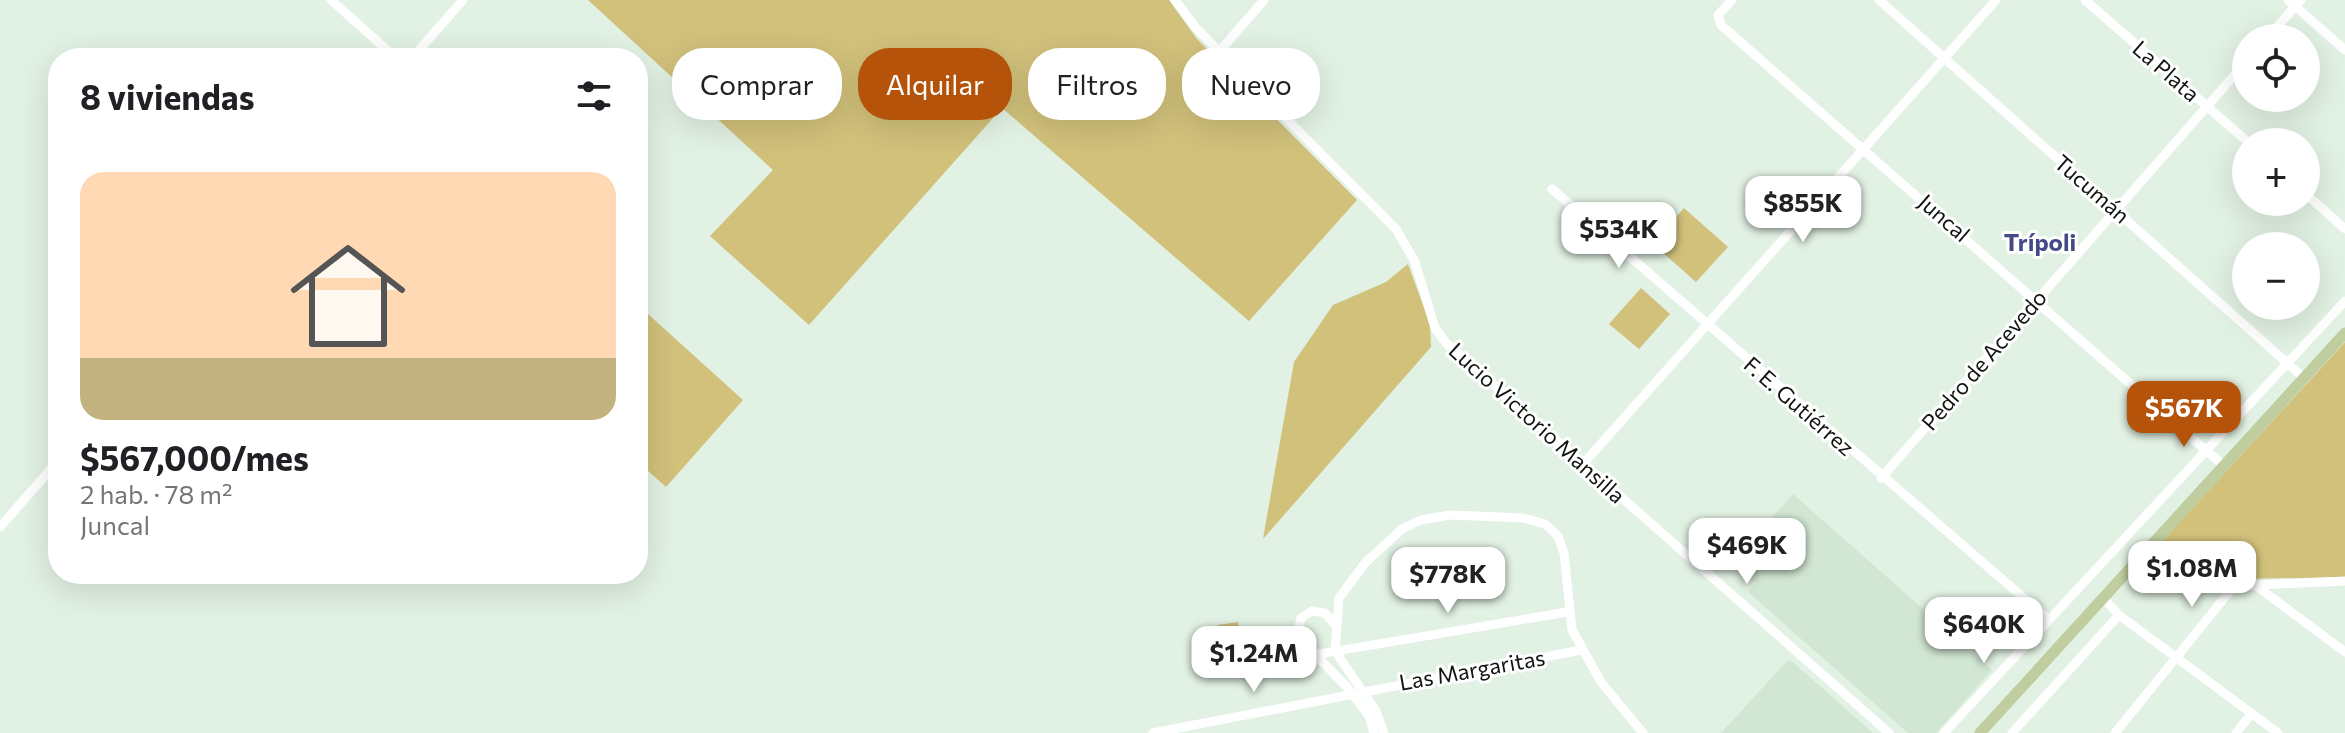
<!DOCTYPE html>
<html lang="es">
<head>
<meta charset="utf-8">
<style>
	body { margin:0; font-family:Commissioner,sans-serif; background:#f6f6f6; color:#202124; height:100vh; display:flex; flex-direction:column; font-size:30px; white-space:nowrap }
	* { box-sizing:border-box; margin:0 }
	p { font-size:26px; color:#757577 }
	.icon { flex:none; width:44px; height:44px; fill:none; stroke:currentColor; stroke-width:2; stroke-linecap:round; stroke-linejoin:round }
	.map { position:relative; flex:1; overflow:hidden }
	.drawer { position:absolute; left:48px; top:48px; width:600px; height:536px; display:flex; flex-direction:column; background:#fff; border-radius:32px; box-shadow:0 8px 32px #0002 }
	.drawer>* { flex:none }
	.banner { position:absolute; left:672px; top:48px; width:760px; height:72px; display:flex; gap:16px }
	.controls { position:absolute; left:2232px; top:24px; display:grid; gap:16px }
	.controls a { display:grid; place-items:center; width:88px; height:88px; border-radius:50%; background:#fff; box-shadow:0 8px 32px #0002; font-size:40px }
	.price { position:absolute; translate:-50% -68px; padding:0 18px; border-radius:16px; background:#fff; color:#222; font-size:26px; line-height:52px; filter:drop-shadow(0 2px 4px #0008) }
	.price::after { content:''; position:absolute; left:50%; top:48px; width:24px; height:18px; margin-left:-12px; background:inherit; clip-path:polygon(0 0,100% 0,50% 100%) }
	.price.current { background:#b45309; color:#fff }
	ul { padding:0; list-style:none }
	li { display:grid; align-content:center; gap:16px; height:424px; padding:0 32px }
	li span { display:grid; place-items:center; height:248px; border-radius:24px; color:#555 }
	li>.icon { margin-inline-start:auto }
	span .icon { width:144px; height:144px; fill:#fffc; stroke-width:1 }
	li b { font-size:34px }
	h2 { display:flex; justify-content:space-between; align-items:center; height:96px; padding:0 32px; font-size:34px }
	.tag { padding:0 28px; border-radius:32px; background:#fff; box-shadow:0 8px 32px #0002; font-size:28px; line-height:72px }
	.tag.current { background:#b45309; color:#fff }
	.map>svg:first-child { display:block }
	.built { fill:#d1e6d3 }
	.green { fill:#d1c17b }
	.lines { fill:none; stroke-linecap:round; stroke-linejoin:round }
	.minor { stroke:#fff; stroke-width:9 }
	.major { stroke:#bfcd9f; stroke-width:11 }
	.labels { text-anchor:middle; stroke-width:6; stroke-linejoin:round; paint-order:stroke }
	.street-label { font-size:22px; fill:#0f140f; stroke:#fff }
	.neighbourhood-label { font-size:24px; font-weight:bold; fill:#444a87; stroke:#fff }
</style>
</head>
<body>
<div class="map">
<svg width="2345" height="733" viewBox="0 0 2345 733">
	<rect width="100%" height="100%" fill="#e1f1e3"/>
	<path class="built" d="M1793,494L1992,670L1936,733H1908L1748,592L1756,583L1715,547L1730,530L1748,545Z
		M1789,659L1873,733H1721Z"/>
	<path class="green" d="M588,0H1169L1197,39L1357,200L1249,321L1002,108L809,325L710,236L773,170Z
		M1684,208L1728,247L1696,282L1653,244Z
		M1408,264L1430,324L1431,347L1263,539L1294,362L1333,305L1386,282Z
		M1641,288L1670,314L1639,349L1609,324Z
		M638,305L743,400L666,487L638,462Z
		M2345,342V577L2140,581L2132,574Z
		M1238,622L1244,661L1225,664L1218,625Z"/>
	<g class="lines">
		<path class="minor" d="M331,0L396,58
			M1175,0L1196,28L1396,229L1415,262L1435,328L1446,343L1889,733
			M1732,0L1718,15L1721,25L2224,466
			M1879,0L2304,378
			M2085,0L2248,142
			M2288,0L2345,50
			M2267,38L2301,0
			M1219,52L1264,0
			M412,58L463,0
			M1552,189L2049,620
			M2306,194L2345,229
			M1583,464L1996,0
			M1881,478L2246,62
			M0,527L58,461
			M2255,585L2345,652
			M2104,599L2119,615L2278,733
			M1335,625L1325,613L1312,611L1301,618L1297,636L1346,686L1369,716L1374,733
			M1254,665L1567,612
			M1153,733L1581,650
			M1384,733L1376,711L1335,651L1339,598L1366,562L1402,529L1421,520L1450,515L1524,518L1545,524L1558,536L1564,553L1572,630L1601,682L1643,733
			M1944,733L2345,301
			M2012,733L2119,615
			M2115,733L2234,586L2345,581
			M2236,733L2252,713"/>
		<path class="major" d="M1980,733L2345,333"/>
	</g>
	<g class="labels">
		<g class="street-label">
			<text transform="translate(2166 71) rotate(41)" y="8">La Plata</text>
			<text transform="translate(2092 189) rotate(41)" y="8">Tucumán</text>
			<text transform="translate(1944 218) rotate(41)" y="8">Juncal</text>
			<text transform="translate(1984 360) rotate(-49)" y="8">Pedro de Acevedo</text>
			<text transform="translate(1799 406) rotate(41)" y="8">F. E. Gutiérrez</text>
			<text transform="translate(1537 423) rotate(42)" y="8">Lucio Victorio Mansilla</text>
			<text transform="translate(1472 670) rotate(-10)" y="8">Las Margaritas</text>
		</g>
		<g class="neighbourhood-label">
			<text x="2040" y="251">Trípoli</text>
		</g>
	</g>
</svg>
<div class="controls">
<a><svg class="icon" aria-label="locate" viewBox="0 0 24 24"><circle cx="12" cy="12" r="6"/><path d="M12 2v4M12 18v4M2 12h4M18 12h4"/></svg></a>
<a>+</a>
<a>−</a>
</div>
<b class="price" style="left:1803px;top:244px">$855K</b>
<b class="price" style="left:1619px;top:270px">$534K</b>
<b class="price current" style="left:2184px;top:449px">$567K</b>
<b class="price" style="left:1747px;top:586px">$469K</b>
<b class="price" style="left:2192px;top:609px">$1.08M</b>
<b class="price" style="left:1448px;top:615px">$778K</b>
<b class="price" style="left:1984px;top:665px">$640K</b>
<b class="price" style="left:1254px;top:694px">$1.24M</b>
<div class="banner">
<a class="tag">Comprar</a>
<a class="tag current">Alquilar</a>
<a class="tag">Filtros</a>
<a class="tag">Nuevo</a>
</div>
<section class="drawer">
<h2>8 viviendas<svg class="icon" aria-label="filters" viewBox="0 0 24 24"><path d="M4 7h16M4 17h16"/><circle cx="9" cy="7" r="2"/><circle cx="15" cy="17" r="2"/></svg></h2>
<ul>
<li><span style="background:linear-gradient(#ffd9b3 75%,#c2b280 0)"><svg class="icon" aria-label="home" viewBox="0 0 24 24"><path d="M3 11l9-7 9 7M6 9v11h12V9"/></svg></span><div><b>$567,000/mes</b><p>2 hab. · 78 m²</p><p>Juncal</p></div></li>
</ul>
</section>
</div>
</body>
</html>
